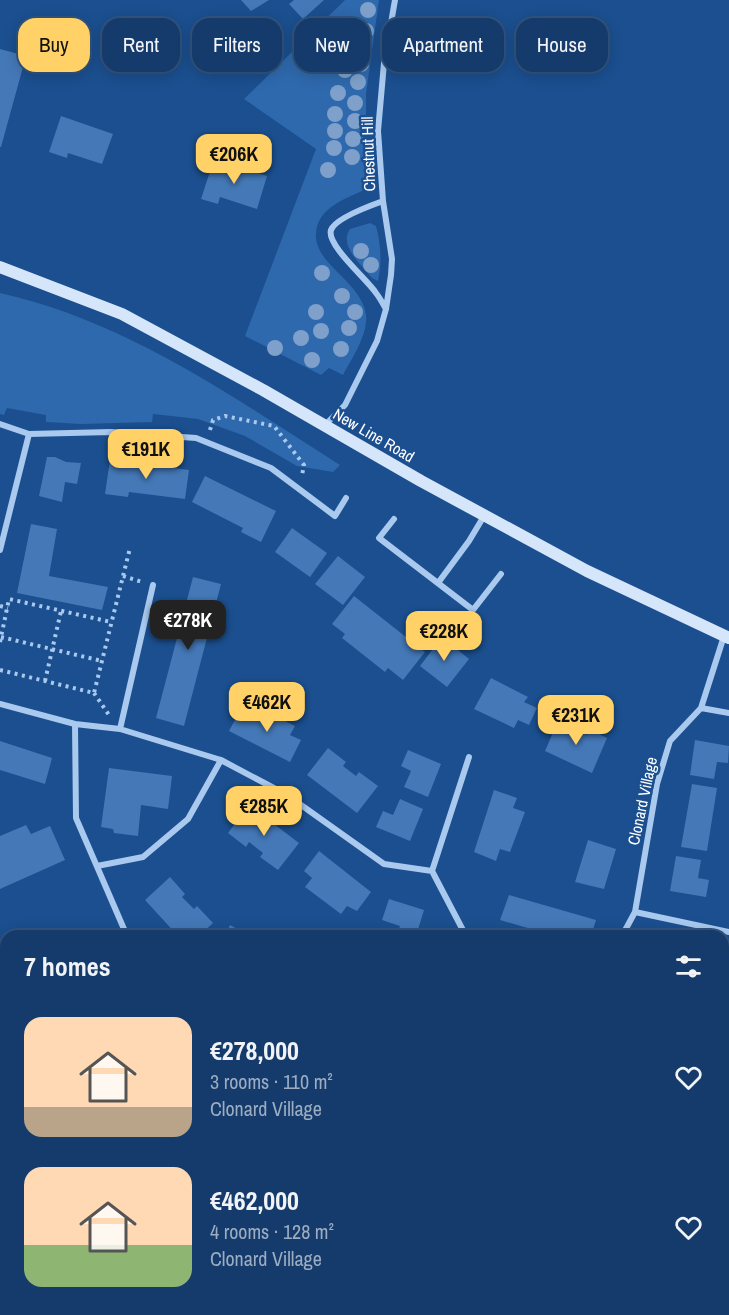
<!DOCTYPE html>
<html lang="en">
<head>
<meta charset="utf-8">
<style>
	body { margin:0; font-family:"Archivo Narrow",sans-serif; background:#214673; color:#f1f3f6; height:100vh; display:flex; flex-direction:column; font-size:22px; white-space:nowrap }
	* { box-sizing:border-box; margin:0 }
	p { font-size:20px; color:#9dadc1 }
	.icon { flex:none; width:33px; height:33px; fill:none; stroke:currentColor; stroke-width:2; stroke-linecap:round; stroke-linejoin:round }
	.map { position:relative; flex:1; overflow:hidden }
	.panel { position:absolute; left:0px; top:930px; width:729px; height:386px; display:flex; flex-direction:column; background:#143b6b; border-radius:18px 18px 0 0; box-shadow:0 3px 15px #0003,0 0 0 2px #33557e }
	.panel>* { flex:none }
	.guide { position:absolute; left:18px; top:18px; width:693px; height:54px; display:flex; gap:12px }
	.price { position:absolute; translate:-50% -51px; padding:0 14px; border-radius:12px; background:#ffd166; color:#111; font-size:20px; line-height:39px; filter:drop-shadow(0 2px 3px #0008) }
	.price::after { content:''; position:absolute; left:50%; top:36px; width:18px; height:14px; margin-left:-9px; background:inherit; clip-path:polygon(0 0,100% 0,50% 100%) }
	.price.selected { background:#222; color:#fff }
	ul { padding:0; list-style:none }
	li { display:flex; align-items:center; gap:18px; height:150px; padding:0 24px }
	li span { display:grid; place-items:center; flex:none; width:168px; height:120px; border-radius:18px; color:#555 }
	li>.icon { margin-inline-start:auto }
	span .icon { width:72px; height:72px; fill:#fffc; stroke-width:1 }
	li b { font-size:26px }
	h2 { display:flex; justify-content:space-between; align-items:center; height:72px; padding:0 24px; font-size:26px }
	.tag { padding:0 21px; border-radius:18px; background:#143b6b; box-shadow:0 3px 15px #0003,0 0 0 2px #33557e; font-size:21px; line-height:54px }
	.tag.selected { background:#ffd166; color:#111 }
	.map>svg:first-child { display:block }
	.green { fill:#2e69ad }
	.building { fill:#4478b7 }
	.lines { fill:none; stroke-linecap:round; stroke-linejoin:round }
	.path { stroke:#a9c9ee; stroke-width:4; stroke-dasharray:3 4.5; stroke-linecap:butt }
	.minor { stroke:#a9c9ee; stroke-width:6 }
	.secondary { stroke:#d6e6fa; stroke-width:12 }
	.tree { fill:#7ea0ca }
	.labels { text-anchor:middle; stroke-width:5; stroke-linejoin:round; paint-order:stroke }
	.street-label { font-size:16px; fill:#fff; stroke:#1b4f8f }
</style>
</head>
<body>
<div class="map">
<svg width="729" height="1315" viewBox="0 0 729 1315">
	<rect width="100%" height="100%" fill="#1b4f8f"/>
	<path class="green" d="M345,0H379L366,94V129L371,175L366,176L364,190C345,199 317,208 316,234C314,264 362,282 366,315C368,335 352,358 343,375L329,368L321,375L245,336L316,149L244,99Z
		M370,223L376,226C381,244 382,263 378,281L372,278C362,265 338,246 350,229Z
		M0,293C126,321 233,397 340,465L333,472L297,466L245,436L198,419L153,414L152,422L81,424L46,422V415L7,408L4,415L0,414Z"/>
	<path class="building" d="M241,0H269L251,11Z
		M294,0H324L303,19L289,4Z
		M0,49L26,56L1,147H0Z
		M61,116L113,134L102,164L68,153L67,158L49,152Z
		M214,159L267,176L257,209L220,197L218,204L201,199Z
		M47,457H55L66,462L81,463L77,484L65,482L62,502L39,496Z
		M110,460L189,470L185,499L129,492L128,497L105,494Z
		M205,476L276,511L261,542L241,532L243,528L192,502Z
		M31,524L57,529L49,576L108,587L102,610L17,593Z
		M292,528L327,553L310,577L275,552Z
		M338,556L365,577L343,605L315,584Z
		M193,577L221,584L184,726L156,718Z
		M354,596L425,652L403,680L388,668L385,672L342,638L345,634L332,624Z
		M442,637L469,659L447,687L420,666Z
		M491,678L528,697L524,702L537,708L529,725L518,720L514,728L474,709Z
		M255,706L295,726L290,735L301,740L290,762L229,731L240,710L251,715Z
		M558,721L587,735L591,730L607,738L592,773L545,751Z
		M695,740L729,746L728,763L717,762L714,779L690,775Z
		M0,741L52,758L45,784L0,770Z
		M328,748L346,762L343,766L356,776L359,772L378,786L357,813L307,775Z
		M408,750L441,764L428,797L404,787L411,771L401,766Z
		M109,768L172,776L168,809L141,805L138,836L114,833L113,829L101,827Z
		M692,784L717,788L707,851L681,847Z
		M494,790L517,798L513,808L525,812L510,852L500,849L496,861L474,852Z
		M400,799L423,809L410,841L376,827L383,811L393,815Z
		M249,805L299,843L278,870L260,857L263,853L249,842L246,847L228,833Z
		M26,825L31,834L50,826L65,860L0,889V836Z
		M588,840L616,849L604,889L575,882Z
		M319,851L371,892L357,911L347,906L341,914L305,887L312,878L304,871Z
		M676,856L701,860L698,878L709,880L706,897L670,891Z
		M170,877L185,894L182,897L194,909L197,906L213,923L199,936H178L145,900Z
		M509,895L596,920L591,936H555L500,920Z
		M389,899L424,910L416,936H397L400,926L382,920Z
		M230,925L250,936H225Z
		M0,1044L6,1045V1088L0,1087Z
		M723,1080L729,1081V1116L723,1115Z
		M6,1190V1224L0,1225V1192Z
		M6,1293V1310H14L16,1315H0V1294Z
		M22,1310H89V1311L67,1315H23Z
		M189,1310H216L217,1315H190Z"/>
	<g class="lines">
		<path class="path" d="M210,430L213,420L225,416L274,426L304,465L302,475
			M123,576L142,582
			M0,606L8,608
			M1,637L102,661
			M0,642L9,599L111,622
			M0,670L94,693L130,548
			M45,681L61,611
			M94,693L109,715"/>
		<path class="minor" d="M383,201C372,205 335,218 331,230C326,245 368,280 376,293C380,298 383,304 386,309
			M0,424L29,434L111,432L196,438L271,468L335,516L346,498
			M325,425L345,405L377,341L386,309L391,275L392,259L383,201L378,131L384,63L395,0
			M394,519L379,538L473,610L501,574
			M0,550L29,434
			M438,583L469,541L484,516
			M0,704L75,724L120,729L221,760L287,795L384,864L432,871L466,936
			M701,708L729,713
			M75,724L76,818L127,936
			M120,729L153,585
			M97,866L143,857L188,819L221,760
			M432,871L469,757
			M635,912L729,932
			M622,936L635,912L657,784L670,741L701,708L724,636
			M0,1006L6,1007
			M723,1156L729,1158
			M0,1256L6,1255
			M240,1310L241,1315"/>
		<path class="secondary" d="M0,267L122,314L263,390L421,481L587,571L729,638"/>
	</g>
	<g class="tree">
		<circle cx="368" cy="10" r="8"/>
		<circle cx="366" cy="31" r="8"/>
		<circle cx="349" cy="33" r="8"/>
		<circle cx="361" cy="64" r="8"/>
		<circle cx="345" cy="70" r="8"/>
		<circle cx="358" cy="82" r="8"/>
		<circle cx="338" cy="93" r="8"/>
		<circle cx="355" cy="103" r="8"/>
		<circle cx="335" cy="114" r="8"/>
		<circle cx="355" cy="121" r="8"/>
		<circle cx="335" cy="131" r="8"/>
		<circle cx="353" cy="139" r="8"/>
		<circle cx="334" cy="148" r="8"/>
		<circle cx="352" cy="157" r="8"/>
		<circle cx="328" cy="170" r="8"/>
		<circle cx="361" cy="251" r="8"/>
		<circle cx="371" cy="265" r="8"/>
		<circle cx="322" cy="273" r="8"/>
		<circle cx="342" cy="296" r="8"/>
		<circle cx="316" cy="312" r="8"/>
		<circle cx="355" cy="312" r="8"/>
		<circle cx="349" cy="328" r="8"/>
		<circle cx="321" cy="331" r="8"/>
		<circle cx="301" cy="338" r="8"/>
		<circle cx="275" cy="348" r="8"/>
		<circle cx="341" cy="349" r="8"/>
		<circle cx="312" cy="360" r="8"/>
	</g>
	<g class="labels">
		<g class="street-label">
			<text transform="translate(368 154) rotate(-92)" y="6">Chestnut Hill</text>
			<text transform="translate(374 435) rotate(30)" y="6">New Line Road</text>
			<text transform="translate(642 801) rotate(-78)" y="6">Clonard Village</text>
		</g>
	</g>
</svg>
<b class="price" style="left:234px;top:185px">€206K</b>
<b class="price" style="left:146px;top:480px">€191K</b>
<b class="price selected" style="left:188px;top:651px">€278K</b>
<b class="price" style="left:444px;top:662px">€228K</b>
<b class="price" style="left:267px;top:733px">€462K</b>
<b class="price" style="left:576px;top:746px">€231K</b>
<b class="price" style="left:264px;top:837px">€285K</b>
<div class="guide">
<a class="tag selected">Buy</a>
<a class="tag">Rent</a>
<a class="tag">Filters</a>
<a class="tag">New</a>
<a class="tag">Apartment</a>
<a class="tag">House</a>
</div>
<section class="panel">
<h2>7 homes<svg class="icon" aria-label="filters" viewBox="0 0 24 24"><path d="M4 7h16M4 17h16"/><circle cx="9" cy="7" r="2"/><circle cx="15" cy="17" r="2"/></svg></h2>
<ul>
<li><span style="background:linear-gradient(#ffd9b3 75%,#b9a48a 0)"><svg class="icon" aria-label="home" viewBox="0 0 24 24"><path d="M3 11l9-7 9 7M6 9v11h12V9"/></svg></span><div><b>€278,000</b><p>3 rooms · 110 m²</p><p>Clonard Village</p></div><svg class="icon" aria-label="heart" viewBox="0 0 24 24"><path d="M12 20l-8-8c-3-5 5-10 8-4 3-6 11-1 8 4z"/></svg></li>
<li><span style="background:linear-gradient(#ffd9b3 65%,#8fb573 0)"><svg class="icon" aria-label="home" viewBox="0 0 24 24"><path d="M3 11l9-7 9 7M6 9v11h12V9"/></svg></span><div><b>€462,000</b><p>4 rooms · 128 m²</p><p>Clonard Village</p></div><svg class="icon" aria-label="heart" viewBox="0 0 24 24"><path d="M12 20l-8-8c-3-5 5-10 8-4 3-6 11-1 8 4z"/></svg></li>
</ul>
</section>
</div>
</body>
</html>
